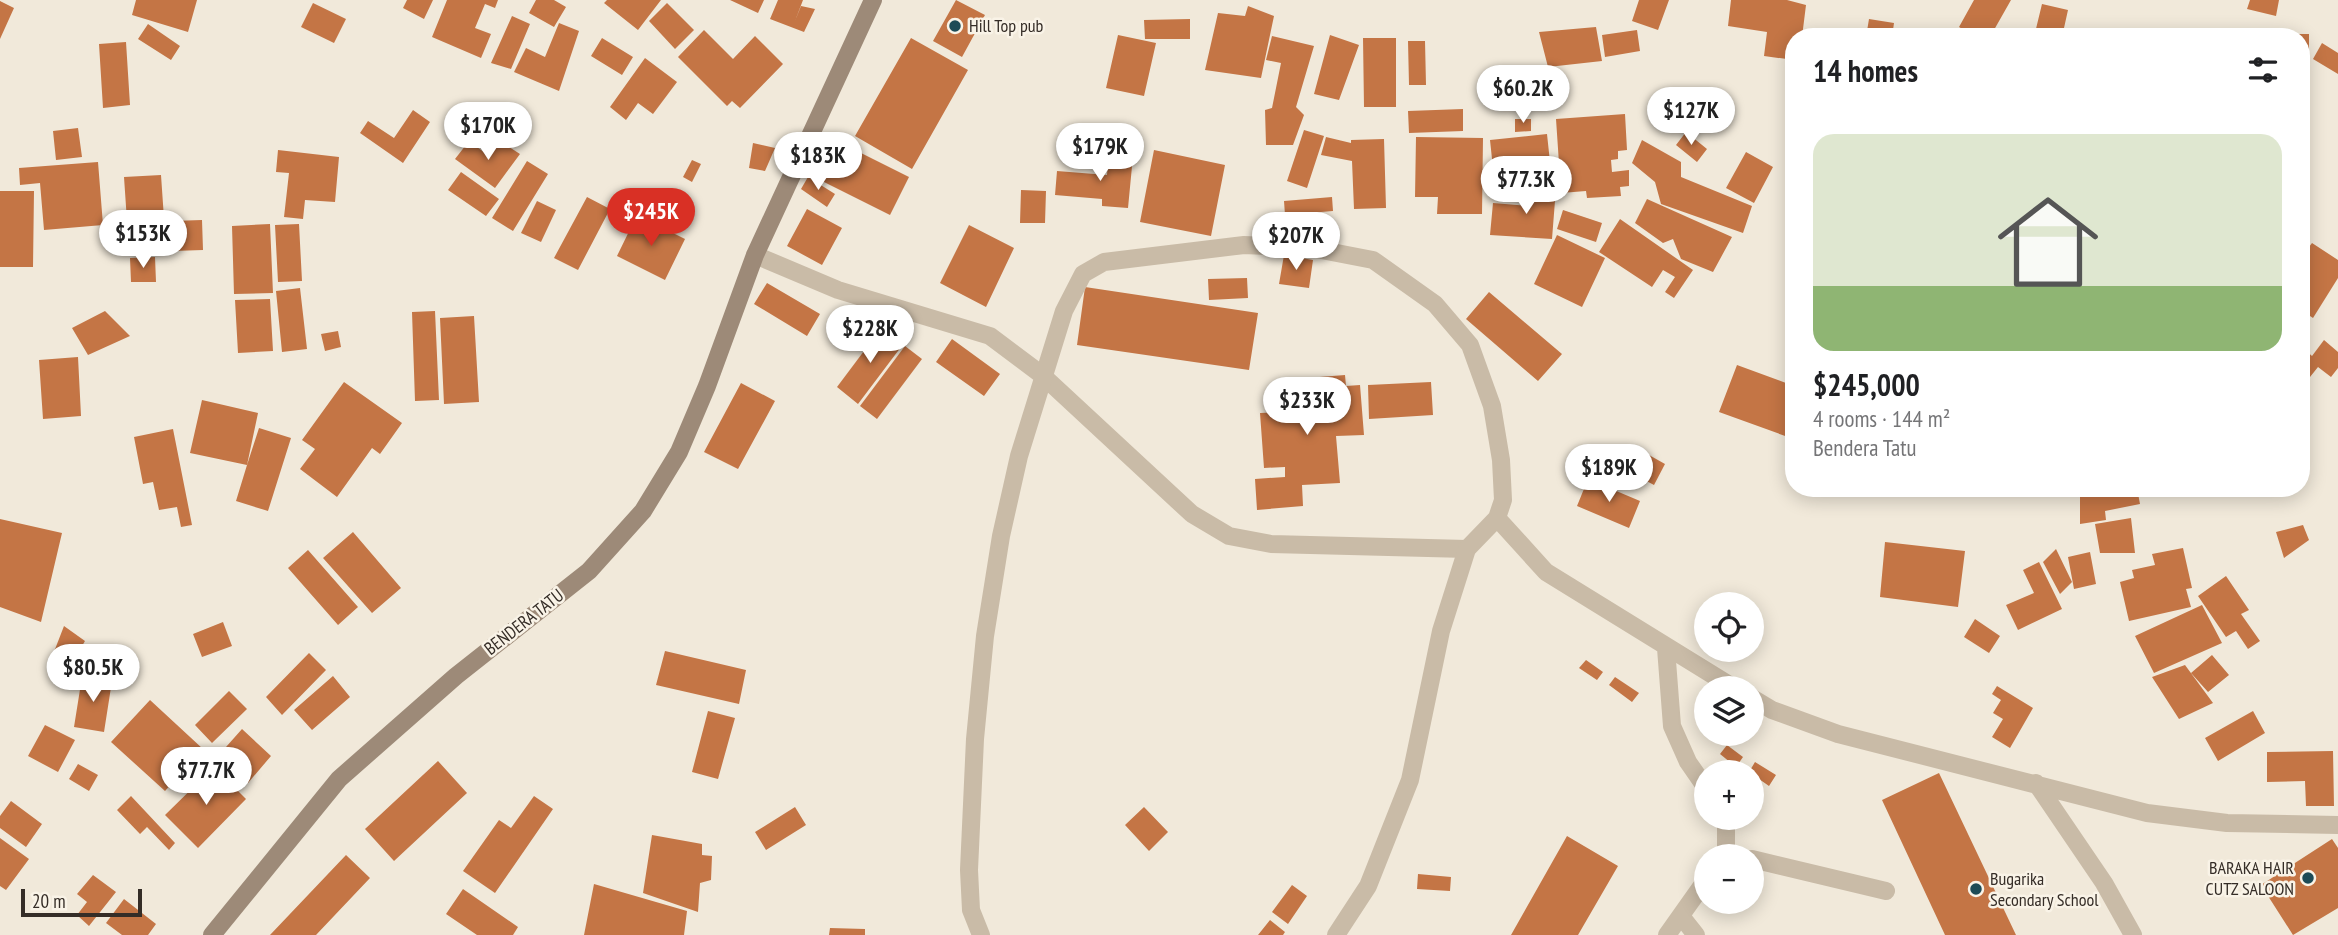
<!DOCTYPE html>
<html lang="en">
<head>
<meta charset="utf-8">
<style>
	body { margin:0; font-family:"PT Sans Narrow",sans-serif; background:#f6f6f6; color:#202124; height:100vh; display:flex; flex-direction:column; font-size:26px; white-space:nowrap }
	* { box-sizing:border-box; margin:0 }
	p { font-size:23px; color:#757577 }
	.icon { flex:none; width:38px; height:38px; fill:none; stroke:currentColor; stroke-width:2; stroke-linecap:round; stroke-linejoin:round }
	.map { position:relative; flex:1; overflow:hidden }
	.details { position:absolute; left:1785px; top:28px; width:525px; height:469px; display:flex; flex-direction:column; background:#fff; border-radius:28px; box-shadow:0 4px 18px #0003 }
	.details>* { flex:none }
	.controls { position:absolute; left:1694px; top:592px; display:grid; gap:14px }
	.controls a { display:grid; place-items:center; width:70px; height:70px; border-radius:50%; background:#fff; box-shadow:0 4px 18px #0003; font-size:35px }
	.scale { position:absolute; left:21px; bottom:18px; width:121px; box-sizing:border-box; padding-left:7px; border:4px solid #352d27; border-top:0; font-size:19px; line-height:24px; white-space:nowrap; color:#352d27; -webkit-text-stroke:5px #f9f3e7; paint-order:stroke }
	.price { position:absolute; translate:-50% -60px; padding:0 16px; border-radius:24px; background:#fff; color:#222; font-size:23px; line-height:46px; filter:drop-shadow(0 2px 4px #0008) }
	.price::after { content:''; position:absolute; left:50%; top:42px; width:21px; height:16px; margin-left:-10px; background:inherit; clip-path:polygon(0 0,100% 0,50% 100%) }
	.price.selected { background:#d93025; color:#fff }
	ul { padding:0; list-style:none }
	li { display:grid; align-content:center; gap:14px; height:371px; padding:0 28px }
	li+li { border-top:2px solid #e0e0e0 }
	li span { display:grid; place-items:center; height:217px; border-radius:21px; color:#555 }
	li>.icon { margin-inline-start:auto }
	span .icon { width:126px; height:126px; fill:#fffc; stroke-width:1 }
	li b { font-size:30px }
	h2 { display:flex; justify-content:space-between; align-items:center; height:84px; padding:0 28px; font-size:30px }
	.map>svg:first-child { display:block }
	.building { fill:#c47545 }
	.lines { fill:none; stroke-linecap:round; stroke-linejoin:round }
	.lane { stroke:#c9bba7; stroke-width:18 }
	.street { stroke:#c9bba7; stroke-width:18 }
	.secondary { stroke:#9d8a78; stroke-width:18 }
	.poi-dot { fill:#1d4b56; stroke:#f9f3e7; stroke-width:2.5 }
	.labels { text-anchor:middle; stroke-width:5; stroke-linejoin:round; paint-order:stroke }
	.poi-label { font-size:18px; fill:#352d27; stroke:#f9f3e7; text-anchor:start }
	.street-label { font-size:18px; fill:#352d27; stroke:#f9f3e7 }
</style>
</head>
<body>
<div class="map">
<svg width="2338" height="935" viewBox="0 0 2338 935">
	<rect width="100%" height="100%" fill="#f1e9da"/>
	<path class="building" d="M136,0H197L188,32L132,15Z
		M407,0H433L424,19L403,8Z
		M447,0H498L495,8L485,4L475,28L491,34L481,58L432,37Z
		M536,0H554L566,7L554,27L529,13Z
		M607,0H661L638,30L604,3Z
		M730,0H764L758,13Z
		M778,0H803L795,21L801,6L815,9L804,32L770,19Z
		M956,0L985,15L962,57L933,41Z
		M1639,0H1669L1658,30L1632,21Z
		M1731,0H1787L1806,5L1802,37H1794V60L1764,56L1767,32L1728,26Z
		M1974,0H2011L1990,37H1976L1959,27Z
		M2250,0H2279L2276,16L2247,9Z
		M0,1L14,8L0,39Z
		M313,3L346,19L334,43L301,27Z
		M667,3L694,30L675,49L649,21Z
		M2042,4L2068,10L2062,37H2034Z
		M1248,6L1274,16L1261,78L1205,70L1218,13L1245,16Z
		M512,16L530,24L511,69L491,63Z
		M1190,19V39H1145L1144,20Z
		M1869,19L1894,23L1892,37H1866Z
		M559,23L579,31L559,91L514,72L526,48L545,57Z
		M148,24L180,46L171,60L138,39Z
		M1596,27L1602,61L1548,67L1539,32Z
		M704,30L733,59L755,36L783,64L740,108L732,101L727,106L678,57Z
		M1637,30L1640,51L1605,57L1602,35Z
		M2287,34H2309V49H2301V37H2287Z
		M1118,35L1156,43L1144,96L1106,88Z
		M1330,35L1359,45L1339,100L1314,94Z
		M1272,36L1314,46L1296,107L1304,115L1293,145H1266L1265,110L1272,108L1281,63L1266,60Z
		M602,38L633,57L622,75L591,56Z
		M911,38L968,70L912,169L855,136Z
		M1363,38H1396V107H1364Z
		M1408,41H1425L1426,85H1409Z
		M126,42L130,105L103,108L99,44Z
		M2322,43L2338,53V74L2313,59Z
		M645,58L677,82L653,114L638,103L626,120L610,107Z
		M1463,109V131L1409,133L1408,111Z
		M413,110L430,122L403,163L360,133L368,121L394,138Z
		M1625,114L1627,150L1618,151V159L1611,160L1612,172L1629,170V186L1620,187L1621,196L1587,198L1586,191L1561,193L1556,119Z
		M1515,119H1531V131L1515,132Z
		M78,128L82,157L56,160L53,131Z
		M1304,130L1324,136L1307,188L1287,181Z
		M1686,132L1707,149L1697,162L1676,145Z
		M1547,134L1552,181L1495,187L1490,140Z
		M1326,137L1351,143V140L1384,139L1386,208L1354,209L1352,161L1321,155Z
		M1416,137L1483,138L1482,214H1437L1438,197H1415Z
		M831,138L909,177L890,215L812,176Z
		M1642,140L1681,162V177L1752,206L1743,233L1661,204L1655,182L1632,163Z
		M469,141L489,156L500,141L520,154L495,188L455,159Z
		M753,143L775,148L765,171L749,168Z
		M278,150L339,157L335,202L305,200L303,219L284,217L289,173L276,172Z
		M1154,150L1225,165L1211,236L1140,222Z
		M1746,152L1773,167L1754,203L1726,188Z
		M1109,153L1133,156L1128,208L1102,206V199L1055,195L1057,171L1107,175Z
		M692,160L701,164L692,182L683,177Z
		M527,161L548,174L513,231L492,218Z
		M98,162L103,225L44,230L40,183L20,185L19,168Z
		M461,172L499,199L486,216L448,190Z
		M161,175L165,233L128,236L124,177Z
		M808,177L835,194L827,207L801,189Z
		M1530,186L1556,188L1552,239L1490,235L1493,203L1528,206Z
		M1021,190L1046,191L1045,223H1020Z
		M0,191H34L33,267H0Z
		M587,197L610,209L578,270L554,258Z
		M1332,197L1333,211L1285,215L1284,201Z
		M1647,199L1732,237L1713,272L1681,259L1673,239L1663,243L1635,223Z
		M537,201L556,210L541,242L521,233Z
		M807,209L842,228L822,265L787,246Z
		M1563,210L1602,223L1596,242L1557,229Z
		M637,215L685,239L665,280L617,256Z
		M1620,219L1693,270L1674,298L1665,292L1675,277L1663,270L1652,287L1599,252Z
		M202,220L203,250L173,251L172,221Z
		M270,224L273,293L234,294L232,226Z
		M299,224L302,281L278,282L275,225Z
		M969,225L1014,248L986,307L940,283Z
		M1557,235L1605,258L1582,307L1534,284Z
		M2312,243L2338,260V278L2313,318L2301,310V248L2306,251Z
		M1284,255L1313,260L1309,288L1279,284Z
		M155,257L156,282H131L130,258Z
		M1247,278L1248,298L1209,300L1208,279Z
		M767,283L820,314L807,336L754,304Z
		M1085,287L1258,313L1249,370L1077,345Z
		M300,288L307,349L282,352L276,291Z
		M1489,292L1562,354L1538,381L1466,319Z
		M270,299L273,351L238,353L235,300Z
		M105,311L130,336L88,355L72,328Z
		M435,311L439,400L415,401L412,312Z
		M474,316L479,402L444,404L440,318Z
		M882,327L904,343L858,404L837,387Z
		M338,331L341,347L325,351L321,334Z
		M952,339L1000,374L984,396L936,362Z
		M2324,340L2338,352V368L2331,377L2318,367L2306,382L2301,378V351L2303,348L2312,356Z
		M905,346L922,359L877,419L860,406Z
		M78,357L81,416L43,419L39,360Z
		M1737,365L1794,386V422L1788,437L1719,412Z
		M1345,375L1346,386L1360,385L1364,435L1336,436L1340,483L1302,485L1303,506L1257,510L1255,479L1285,477V467L1264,468L1260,413L1283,412L1281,380Z
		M344,382L402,423L380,454L372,448L337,497L300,469L315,449L302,440Z
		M1431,382L1433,415L1369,419L1368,385Z
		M741,383L775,401L738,469L704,452Z
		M202,400L258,413L247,465L259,428L291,438L268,511L236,501L247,465L190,453Z
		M173,429L192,525L181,527L177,507L159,510L153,482L143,484L134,437Z
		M1649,455L1665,464L1654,485L1637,476Z
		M1588,479L1640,501L1629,528L1577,506Z
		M2080,488H2137L2140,504L2105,511L2106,520L2080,524Z
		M2131,518L2135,553H2100L2095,524Z
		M0,519L62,533L41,622L0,607Z
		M2303,525L2309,540L2284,558L2276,532Z
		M353,532L401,588L372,613L323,558Z
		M1885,542L1965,551L1958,607L1880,597Z
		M2183,548L2192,588L2186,589L2191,607L2129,621L2120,582L2134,578L2132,570L2155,565L2152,554Z
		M2056,549L2072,582L2060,594L2043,562Z
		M308,550L358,607L338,625L288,568Z
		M2090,552L2096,584L2074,589L2068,557Z
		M2039,562L2062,609L2018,630L2006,605L2034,593L2023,570Z
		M2226,576L2249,610L2241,614L2260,641L2248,649L2236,631L2226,637L2198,596Z
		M2202,605L2222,643L2154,673L2135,636Z
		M1975,619L2000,636L1989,653L1964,637Z
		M223,622L232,646L202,657L193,634Z
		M64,626L85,641L69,668L52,657Z
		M665,651L746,670L739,704L656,685Z
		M309,653L326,670L282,715L266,697Z
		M2212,655L2229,675L2208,692L2191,673Z
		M1586,660L1603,672L1597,680L1579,668Z
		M2185,665L2213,703L2179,719L2152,677Z
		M333,676L350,697L312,730L294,710Z
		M82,677L112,681L104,732L74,727Z
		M1615,677L1639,693L1632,702L1609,685Z
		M1997,686L2033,708L2010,748L1992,737L2003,719L1993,713L2001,700L1992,694Z
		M229,691L247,709L212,743L195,725Z
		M150,700L203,749L165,791L111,742Z
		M708,711L735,718L718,779L692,772Z
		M2253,711L2265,733L2218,761L2205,738Z
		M45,725L75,740L58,772L28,756Z
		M242,729L271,756L248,783L218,756Z
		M1727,745L1743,757L1736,767L1720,754Z
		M2333,751L2334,806H2306L2305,781L2267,782V752Z
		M438,761L467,793L394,861L365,829Z
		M1755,762L1776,775L1769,786L1749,772Z
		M78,764L98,775L89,791L69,779Z
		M214,767L246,799L198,848L165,815Z
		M1939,773L2016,935H1945L1882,800Z
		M131,796L175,843L169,850L147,827L140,834L117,810Z
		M534,796L553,809L495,893L463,871L499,820L511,828Z
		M11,801L42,824L26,847L0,828V816Z
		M795,807L806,825L766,850L755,832Z
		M1144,807L1168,832L1149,851L1125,825Z
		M652,835L702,844V855L712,856L711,880L700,883L698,912L643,893Z
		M1567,836L1618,866L1578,935H1511Z
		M0,838L29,859L6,890L0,886Z
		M2332,839L2338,848V908L2293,935L2261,885Z
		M346,855L370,878L316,935H270Z
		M1418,874L1451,877L1450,891L1417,889Z
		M93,875L116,892L89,926L77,915L87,902L77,894Z
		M594,884L687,911L684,935H584Z
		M1292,885L1307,896L1288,924L1272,912Z
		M463,889L518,927L513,935H477L446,914Z
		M124,899L156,924L148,935H122L106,923Z
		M1270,920L1285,932L1283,935H1258Z
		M830,928L865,929V935H829Z"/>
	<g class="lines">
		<path class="lane" d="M1042,375L1192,514L1229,536L1271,544L1467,549
			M1752,859L1886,891"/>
		<path class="street" d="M755,255L838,290L990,336L1042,375
			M1497,518L1546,572L1734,688
			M1666,648L1672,726L1688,762L1706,788
			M1752,698L1772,710L1838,734L2147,813L2227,823L2338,825
			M2036,783L2104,883L2133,935
			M1723,856L1726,851V817
			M1681,916L1696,935
			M981,935L971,910L969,870L975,739L985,636L1001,536L1019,456L1064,311L1083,274L1104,262L1244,245L1311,248L1373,260L1435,304L1470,345L1492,406L1501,460L1503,500L1497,518L1467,549L1441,631L1410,780L1368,886L1336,935
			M1667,935L1706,880"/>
		<path class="secondary" d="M212,935L339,779L456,676L589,571L643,511L679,452L707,386L755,255L873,0"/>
	</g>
	<g class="poi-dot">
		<circle cx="955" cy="26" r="7"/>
		<circle cx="2308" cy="878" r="7"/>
		<circle cx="1976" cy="889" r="7"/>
	</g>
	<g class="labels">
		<g class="poi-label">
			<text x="969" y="32">Hill Top pub</text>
			<text x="2294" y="874" text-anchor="end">BARAKA HAIR<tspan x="2294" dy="21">CUTZ SALOON</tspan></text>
			<text x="1990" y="885">Bugarika<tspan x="1990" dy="21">Secondary School</tspan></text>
		</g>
		<g class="street-label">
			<text transform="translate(524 622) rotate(-38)" y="6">BENDERA TATU</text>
		</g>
	</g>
</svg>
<div class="controls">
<a><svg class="icon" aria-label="locate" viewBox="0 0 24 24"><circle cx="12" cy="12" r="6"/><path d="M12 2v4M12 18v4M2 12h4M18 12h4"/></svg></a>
<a><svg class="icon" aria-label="layers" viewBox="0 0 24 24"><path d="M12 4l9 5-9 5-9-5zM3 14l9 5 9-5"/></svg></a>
<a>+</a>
<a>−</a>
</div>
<div class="scale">20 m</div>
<b class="price" style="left:1523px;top:125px">$60.2K</b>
<b class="price" style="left:1691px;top:147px">$127K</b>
<b class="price" style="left:488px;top:162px">$170K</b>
<b class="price" style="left:1100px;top:183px">$179K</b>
<b class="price" style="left:818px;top:192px">$183K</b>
<b class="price" style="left:1526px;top:216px">$77.3K</b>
<b class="price selected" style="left:651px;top:248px">$245K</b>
<b class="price" style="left:143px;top:270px">$153K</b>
<b class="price" style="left:1296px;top:272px">$207K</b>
<b class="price" style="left:870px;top:365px">$228K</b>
<b class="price" style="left:1307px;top:437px">$233K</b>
<b class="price" style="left:1609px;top:504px">$189K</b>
<b class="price" style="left:93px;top:704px">$80.5K</b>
<b class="price" style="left:206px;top:807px">$77.7K</b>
<section class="details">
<h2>14 homes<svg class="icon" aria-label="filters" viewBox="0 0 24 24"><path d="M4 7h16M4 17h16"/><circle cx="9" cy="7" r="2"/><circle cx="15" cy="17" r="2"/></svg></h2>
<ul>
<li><span style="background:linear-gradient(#dfe7d0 70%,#8fb573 0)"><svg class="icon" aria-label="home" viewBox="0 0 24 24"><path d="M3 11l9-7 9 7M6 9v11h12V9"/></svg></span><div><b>$245,000</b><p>4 rooms · 144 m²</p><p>Bendera Tatu</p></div></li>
</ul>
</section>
</div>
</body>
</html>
